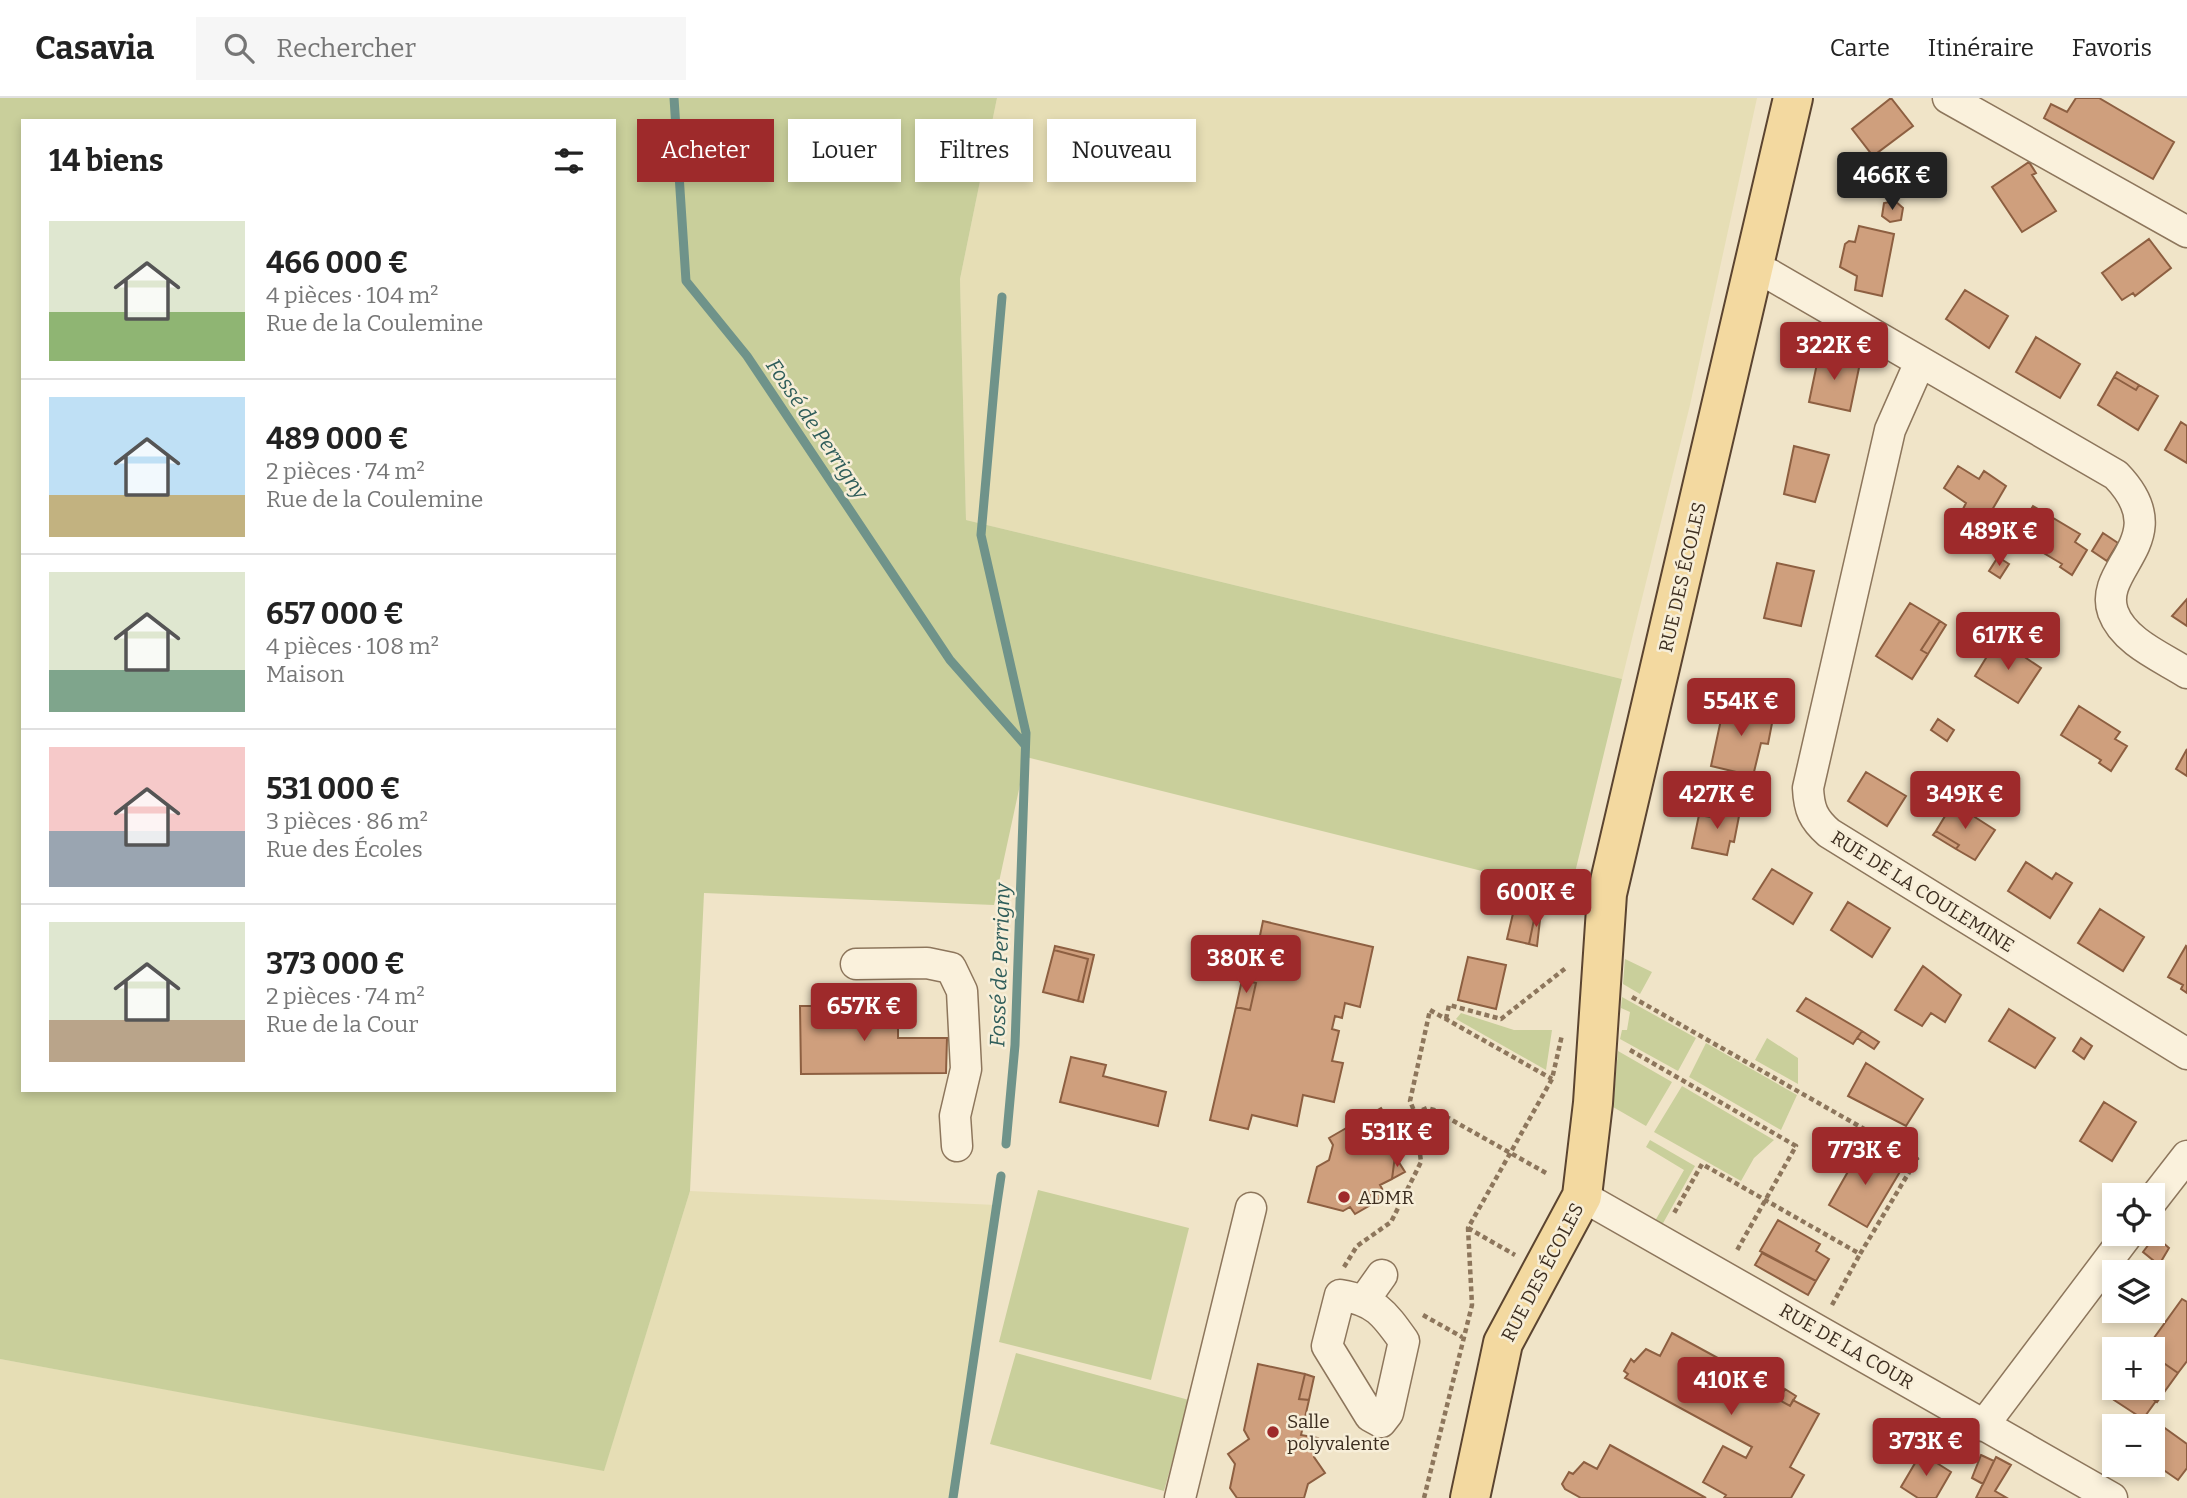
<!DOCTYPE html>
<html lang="fr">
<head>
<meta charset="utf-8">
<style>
	body { margin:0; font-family:Bitter,serif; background:#f6f6f6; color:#222; height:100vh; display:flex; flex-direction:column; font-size:26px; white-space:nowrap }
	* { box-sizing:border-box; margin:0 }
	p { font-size:23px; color:#767676 }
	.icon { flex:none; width:38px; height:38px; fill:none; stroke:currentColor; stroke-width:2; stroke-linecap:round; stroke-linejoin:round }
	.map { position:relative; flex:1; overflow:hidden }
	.panel { position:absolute; left:21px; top:21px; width:595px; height:973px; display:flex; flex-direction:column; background:#fff; border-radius:0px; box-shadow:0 4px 10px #0003 }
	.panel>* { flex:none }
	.hud { position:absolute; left:637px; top:21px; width:665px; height:63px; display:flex; gap:14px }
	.buttons { position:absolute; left:2102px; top:1085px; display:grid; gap:14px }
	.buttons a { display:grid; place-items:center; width:63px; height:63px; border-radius:0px; background:#fff; box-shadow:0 4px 10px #0003; font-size:35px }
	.price { position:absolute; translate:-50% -60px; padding:0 16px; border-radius:7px; background:#9e2a2b; color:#fff; font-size:23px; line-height:46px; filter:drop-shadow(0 2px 4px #0008) }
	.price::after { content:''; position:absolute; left:50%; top:42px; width:21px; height:16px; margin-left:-10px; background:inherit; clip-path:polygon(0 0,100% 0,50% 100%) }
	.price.current { background:#222; color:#fff }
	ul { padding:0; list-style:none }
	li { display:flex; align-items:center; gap:21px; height:175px; padding:0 28px }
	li+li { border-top:2px solid #e0e0e0 }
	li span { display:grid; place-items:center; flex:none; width:196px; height:140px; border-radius:0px; color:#555 }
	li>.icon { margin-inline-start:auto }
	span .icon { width:84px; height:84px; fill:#fffc; stroke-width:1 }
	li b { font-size:30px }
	h2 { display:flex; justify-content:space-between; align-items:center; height:84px; padding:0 28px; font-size:30px }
	.pill { padding:0 24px; border-radius:0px; background:#fff; box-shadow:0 4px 10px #0003; font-size:24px; line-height:63px }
	.pill.current { background:#9e2a2b; color:#fff }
	header { display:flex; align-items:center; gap:42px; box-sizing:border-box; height:98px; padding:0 35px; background:#fff; border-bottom:2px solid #e0e0e0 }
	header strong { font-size:33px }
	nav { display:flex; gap:38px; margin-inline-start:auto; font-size:24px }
	.search { width:490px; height:63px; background:#f6f6f6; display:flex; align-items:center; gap:18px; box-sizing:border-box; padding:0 24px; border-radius:0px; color:#767676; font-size:26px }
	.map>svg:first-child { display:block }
	.farmland { fill:#e6deb5 }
	.green { fill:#c9cf9b; fill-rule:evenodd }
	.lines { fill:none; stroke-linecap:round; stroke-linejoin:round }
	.stream { stroke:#6f938a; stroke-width:9 }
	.building { fill:#cf9f7d; stroke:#8d5f41; stroke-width:2 }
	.minor-casing { stroke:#8d765c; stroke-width:33 }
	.major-casing { stroke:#5b4430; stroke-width:42 }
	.path { stroke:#8d765c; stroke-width:4.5; stroke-dasharray:5 3.5; stroke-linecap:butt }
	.minor { stroke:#faf1dc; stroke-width:30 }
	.major { stroke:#f3d9a0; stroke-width:38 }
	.poi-dot { fill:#9e2a2b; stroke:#f7eed8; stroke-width:2.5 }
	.labels { text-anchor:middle; stroke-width:5; stroke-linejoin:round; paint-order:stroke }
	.street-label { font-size:19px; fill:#3d2e20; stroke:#f7eed8 }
	.poi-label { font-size:19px; fill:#3d2e20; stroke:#f7eed8; text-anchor:start }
	.water-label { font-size:21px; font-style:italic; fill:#2f5d5a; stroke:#f7eed8 }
</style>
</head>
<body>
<header>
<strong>Casavia</strong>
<div class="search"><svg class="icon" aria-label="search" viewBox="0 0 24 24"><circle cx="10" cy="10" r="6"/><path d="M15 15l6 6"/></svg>Rechercher</div>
<nav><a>Carte</a><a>Itinéraire</a><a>Favoris</a></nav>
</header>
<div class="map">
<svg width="2187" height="1400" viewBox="0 0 2187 1400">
	<rect width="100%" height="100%" fill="#f0e4c8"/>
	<path class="farmland" d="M997,0H1757L1690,307L1622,581L966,422L960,181Z
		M690,1093L996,1107L957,1400H0V1261L604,1372Z"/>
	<path class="green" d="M0,0H997L960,181L966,422L1622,581L1570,795L1026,659L994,807L704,795L690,1093L604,1373L0,1261ZM23,23H614V992H23Z
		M1625,861L1652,874L1640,896L1623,886Z
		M1622,899L1696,940L1678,973L1620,941L1622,932H1627L1630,914L1621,910Z
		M1461,915L1514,932H1552L1546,972L1456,921Z
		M1767,940L1798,960V986L1755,962Z
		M1706,945L1797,997L1781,1032L1689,979Z
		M1618,953L1672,984L1646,1028L1613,1009Z
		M1682,988L1774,1042L1754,1060L1741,1083L1654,1034Z
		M1650,1042L1695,1068L1662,1127L1655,1123L1684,1072L1646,1049Z
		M1038,1092L1189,1130L1151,1282L999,1244Z
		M1016,1255L1189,1302L1164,1393L990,1346Z"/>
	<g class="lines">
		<path class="stream" d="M674,0L686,183L747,258L950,562L1025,647
			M1002,199L981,437L1026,635L1015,947L1006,1046
			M953,1400L1001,1078"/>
	</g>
	<path class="building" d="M1891,0L1913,28L1873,58L1852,31Z
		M2076,0H2099L2174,44L2153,81L2044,20L2051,6L2067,14Z
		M2029,64L2036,75L2032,77L2056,113L2022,134L1992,89Z
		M1895,103L1903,110L1901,122L1890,124L1882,118L1884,105Z
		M1859,128L1894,136L1882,198L1855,192L1857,178L1840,169L1845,146L1849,143L1855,144Z
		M2149,141L2171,170L2135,198L2133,195L2122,202L2102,175Z
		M1965,192L2008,218L1989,250L1946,221Z
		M2036,239L2080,266L2060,300L2016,274Z
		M1819,256L1860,265L1850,313L1809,304Z
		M2117,274L2139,287L2136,292L2114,279Z
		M2114,279L2136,292L2139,287L2158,298L2138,332L2098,307Z
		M2181,324L2187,328V365L2165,352Z
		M1794,348L1829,357L1815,404L1784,396Z
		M1958,368L1979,381L1984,373L2006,388L1981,431L1960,417L1966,405L1944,390Z
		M2033,408L2080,436L2075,444L2087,452L2072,477L2060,469L2062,466L2015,438Z
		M2103,435L2118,445L2107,463L2092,453Z
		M1998,459L2009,466L2000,480L1989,473Z
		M1777,465L1814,473L1801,528L1764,520Z
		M2187,501V528L2172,518Z
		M1910,505L1940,523L1921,552L1928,556L1912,581L1876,558Z
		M1940,523L1946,527L1928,556L1921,552Z
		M1997,542L2012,551L2007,559L2012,562L2017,554L2041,570L2018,605L1975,578Z
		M1725,603L1774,615L1768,646L1761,645L1753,678L1711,668Z
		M2079,608L2120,634L2115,641L2127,648L2111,673L2099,665L2101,662L2061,637Z
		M1938,621L1954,632L1947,643L1931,632Z
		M2187,651V678L2176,671Z
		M1866,674L1906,698L1887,728L1848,703Z
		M1953,705L1995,732L1975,762L1956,751L1959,747L1936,733Z
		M1714,707L1740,713L1734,744L1730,743L1727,757L1692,750L1699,717L1711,719Z
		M1936,733L1959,747L1956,751L1933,737Z
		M2026,764L2052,781L2056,775L2072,785L2050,820L2008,793Z
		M1772,771L1812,795L1793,826L1753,801Z
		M1848,804L1890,830L1872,859L1831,832Z
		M1515,807L1536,812L1529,846L1507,841Z
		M2100,811L2144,839L2123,873L2078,845Z
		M1536,812L1541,813L1537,848L1529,846Z
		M1263,823L1373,849L1360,909L1345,905L1342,920L1335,918L1332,931L1339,933L1332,963L1343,965L1334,1004L1303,997L1297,1028L1252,1017L1248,1031L1210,1022L1236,909L1250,912L1256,885L1242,882L1249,850L1257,852Z
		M1055,848L1094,857L1083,904L1078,903L1088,861L1054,852Z
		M2186,848L2187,849V895L2181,891L2183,887L2168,879Z
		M1054,852L1088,861L1078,903L1043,894Z
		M1468,859L1506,867L1496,911L1458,902Z
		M1923,868L1961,897L1945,924L1931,915L1922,928L1895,912Z
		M1242,882L1256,885L1250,912L1236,909Z
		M1806,900L1862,933L1853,946L1797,913Z
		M800,908H898V940H947L946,975L801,976Z
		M2009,911L2055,940L2035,970L1989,943Z
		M1862,933L1879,944L1874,951L1857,940Z
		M2081,940L2092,948L2084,961L2073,953Z
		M1071,959L1106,967L1103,978L1166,994L1158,1028L1060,1004Z
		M1866,965L1923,1001L1906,1028L1848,998Z
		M2104,1004L2136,1024L2112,1063L2080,1043Z
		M1381,1010L1399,1042L1390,1048L1395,1058L1392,1081L1380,1087L1386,1098L1355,1116L1350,1109L1343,1113L1308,1104L1317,1069L1329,1062L1333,1047L1329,1040Z
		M1862,1049L1901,1072L1867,1129L1829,1107Z
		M1395,1058L1405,1074L1392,1081Z
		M1778,1122L1820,1146L1816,1153L1829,1161L1816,1183L1760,1153Z
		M2155,1138L2169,1150L2159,1167L2143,1154Z
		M1762,1155L1816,1183L1808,1197L1755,1167Z
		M2182,1201L2187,1204V1263L2178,1275L2152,1257V1251H2146Z
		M1672,1235L1782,1295L1779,1302L1790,1308L1793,1302L1819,1316L1790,1369L1804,1377L1791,1400H1724L1726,1397L1703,1384L1723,1348L1746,1360L1752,1349L1625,1280L1628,1276L1624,1273L1631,1261L1634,1264L1646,1251L1660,1258Z
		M2152,1257L2178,1275L2157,1304L2138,1290H2152Z
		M1258,1266L1305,1276L1299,1301L1309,1302L1301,1337L1318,1340L1314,1359L1325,1375L1308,1386L1304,1400H1237L1230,1390L1235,1366L1228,1356L1249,1341L1244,1332Z
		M1305,1276L1314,1279L1309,1302L1299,1301Z
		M2122,1290H2138L2156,1303L2143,1321L2114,1302Z
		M1785,1291L1796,1298L1790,1308L1779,1302Z
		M2155,1323L2187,1346V1370L2178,1382L2152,1364V1328Z
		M1610,1347L1706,1400H1581L1565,1391L1562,1386L1569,1374L1573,1376L1584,1364L1597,1371Z
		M1921,1355L1951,1374L1936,1400H1918L1901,1389Z
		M1981,1357L1994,1363L1983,1386L1972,1380Z
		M1996,1359L2011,1367L1995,1393L2007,1400H1976Z"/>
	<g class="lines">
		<g class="minor-casing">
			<path id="minor" d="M1948,0L2187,134
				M1753,172L1769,176L2116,377C2178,441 2097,469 2113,514C2124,544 2162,559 2187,575
				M1920,264L1890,332L1808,690C1809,711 1813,721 1829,735L2187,956
				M856,866L927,865L951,870L962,893L966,971L955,1018L957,1048
				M1582,1098L2112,1400
				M2152,1103L2187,1058
				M1340,1197C1376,1203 1384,1215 1404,1243L1388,1315L1381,1324L1370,1318L1327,1248Z
				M1365,1201L1382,1177
				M1983,1328L2128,1136
				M1180,1400L1251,1110"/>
		</g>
		<g class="major-casing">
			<path id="major" d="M1470,1400L1503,1245L1582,1098L1593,1005L1607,796L1793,0"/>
		</g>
		<path class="path" d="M1632,899L1917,1061L1860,1156L1702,1066L1673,1117
			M1446,921L1449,907L1501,921L1567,869
			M1630,952L1796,1048L1736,1154
			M1546,1075L1434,1012L1427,1010L1415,1015L1410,1003L1430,912L1552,981
			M1468,1130L1515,1157
			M1344,1169L1357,1148L1391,1124L1421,1064L1415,1015
			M1832,1207L1860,1156
			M1423,1217L1462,1239
			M1424,1400L1472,1207L1468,1130L1552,981L1562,937"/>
		<use href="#minor" class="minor"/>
		<use href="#major" class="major"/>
	</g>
	<g class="poi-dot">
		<circle cx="1344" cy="1099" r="7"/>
		<circle cx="1273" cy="1334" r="7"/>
	</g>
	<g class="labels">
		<g class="street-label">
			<text transform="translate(1682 479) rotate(-77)" y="7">RUE DES ÉCOLES</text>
			<text transform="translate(1923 793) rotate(32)" y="7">RUE DE LA COULEMINE</text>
			<text transform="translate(1542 1174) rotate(-62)" y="7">RUE DES ÉCOLES</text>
			<text transform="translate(1847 1248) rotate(30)" y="7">RUE DE LA COUR</text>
		</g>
		<g class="poi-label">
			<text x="1358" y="1106">ADMR</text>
			<text x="1287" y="1330">Salle<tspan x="1287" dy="22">polyvalente</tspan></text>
		</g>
		<g class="water-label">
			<text transform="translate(817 331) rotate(56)" y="7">Fossé de Perrigny</text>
			<text transform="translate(1000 867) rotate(-88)" y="7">Fossé de Perrigny</text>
		</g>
	</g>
</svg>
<div class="buttons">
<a><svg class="icon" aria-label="locate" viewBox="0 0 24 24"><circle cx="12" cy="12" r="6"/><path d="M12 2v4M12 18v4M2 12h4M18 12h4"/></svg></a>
<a><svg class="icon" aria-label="layers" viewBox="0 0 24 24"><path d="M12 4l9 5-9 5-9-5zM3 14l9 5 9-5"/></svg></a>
<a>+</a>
<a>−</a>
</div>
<b class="price current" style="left:1892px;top:114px">466K €</b>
<b class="price" style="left:1834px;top:284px">322K €</b>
<b class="price" style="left:1999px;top:470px">489K €</b>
<b class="price" style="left:2008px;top:574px">617K €</b>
<b class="price" style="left:1741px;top:640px">554K €</b>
<b class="price" style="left:1717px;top:733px">427K €</b>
<b class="price" style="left:1965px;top:733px">349K €</b>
<b class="price" style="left:1536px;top:831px">600K €</b>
<b class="price" style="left:1246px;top:897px">380K €</b>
<b class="price" style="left:864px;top:945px">657K €</b>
<b class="price" style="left:1397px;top:1071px">531K €</b>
<b class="price" style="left:1865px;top:1089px">773K €</b>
<b class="price" style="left:1731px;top:1319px">410K €</b>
<b class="price" style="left:1926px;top:1380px">373K €</b>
<div class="hud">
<a class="pill current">Acheter</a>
<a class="pill">Louer</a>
<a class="pill">Filtres</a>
<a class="pill">Nouveau</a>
</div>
<section class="panel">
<h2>14 biens<svg class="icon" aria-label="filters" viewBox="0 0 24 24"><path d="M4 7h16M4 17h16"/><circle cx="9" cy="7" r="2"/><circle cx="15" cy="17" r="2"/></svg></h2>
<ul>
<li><span style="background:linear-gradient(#dfe7d0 65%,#8fb573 0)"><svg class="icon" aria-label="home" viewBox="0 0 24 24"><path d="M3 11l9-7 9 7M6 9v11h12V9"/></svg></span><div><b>466 000 €</b><p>4 pièces · 104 m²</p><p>Rue de la Coulemine</p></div></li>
<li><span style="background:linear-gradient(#bfe0f5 70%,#c2b280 0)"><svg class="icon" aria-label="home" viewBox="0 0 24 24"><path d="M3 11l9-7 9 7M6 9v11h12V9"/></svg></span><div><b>489 000 €</b><p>2 pièces · 74 m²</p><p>Rue de la Coulemine</p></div></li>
<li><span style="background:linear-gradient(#dfe7d0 70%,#7fa58c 0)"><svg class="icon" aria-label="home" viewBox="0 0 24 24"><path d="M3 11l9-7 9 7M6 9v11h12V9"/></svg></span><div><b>657 000 €</b><p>4 pièces · 108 m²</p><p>Maison</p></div></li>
<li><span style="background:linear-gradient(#f6c9c9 60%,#9aa5b1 0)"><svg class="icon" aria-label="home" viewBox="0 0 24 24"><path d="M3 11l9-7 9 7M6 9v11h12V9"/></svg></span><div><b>531 000 €</b><p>3 pièces · 86 m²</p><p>Rue des Écoles</p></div></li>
<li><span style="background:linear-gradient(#dfe7d0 70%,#b9a48a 0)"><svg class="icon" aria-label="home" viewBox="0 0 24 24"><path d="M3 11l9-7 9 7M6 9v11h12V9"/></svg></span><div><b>373 000 €</b><p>2 pièces · 74 m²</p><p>Rue de la Cour</p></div></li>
</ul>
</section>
</div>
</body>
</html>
